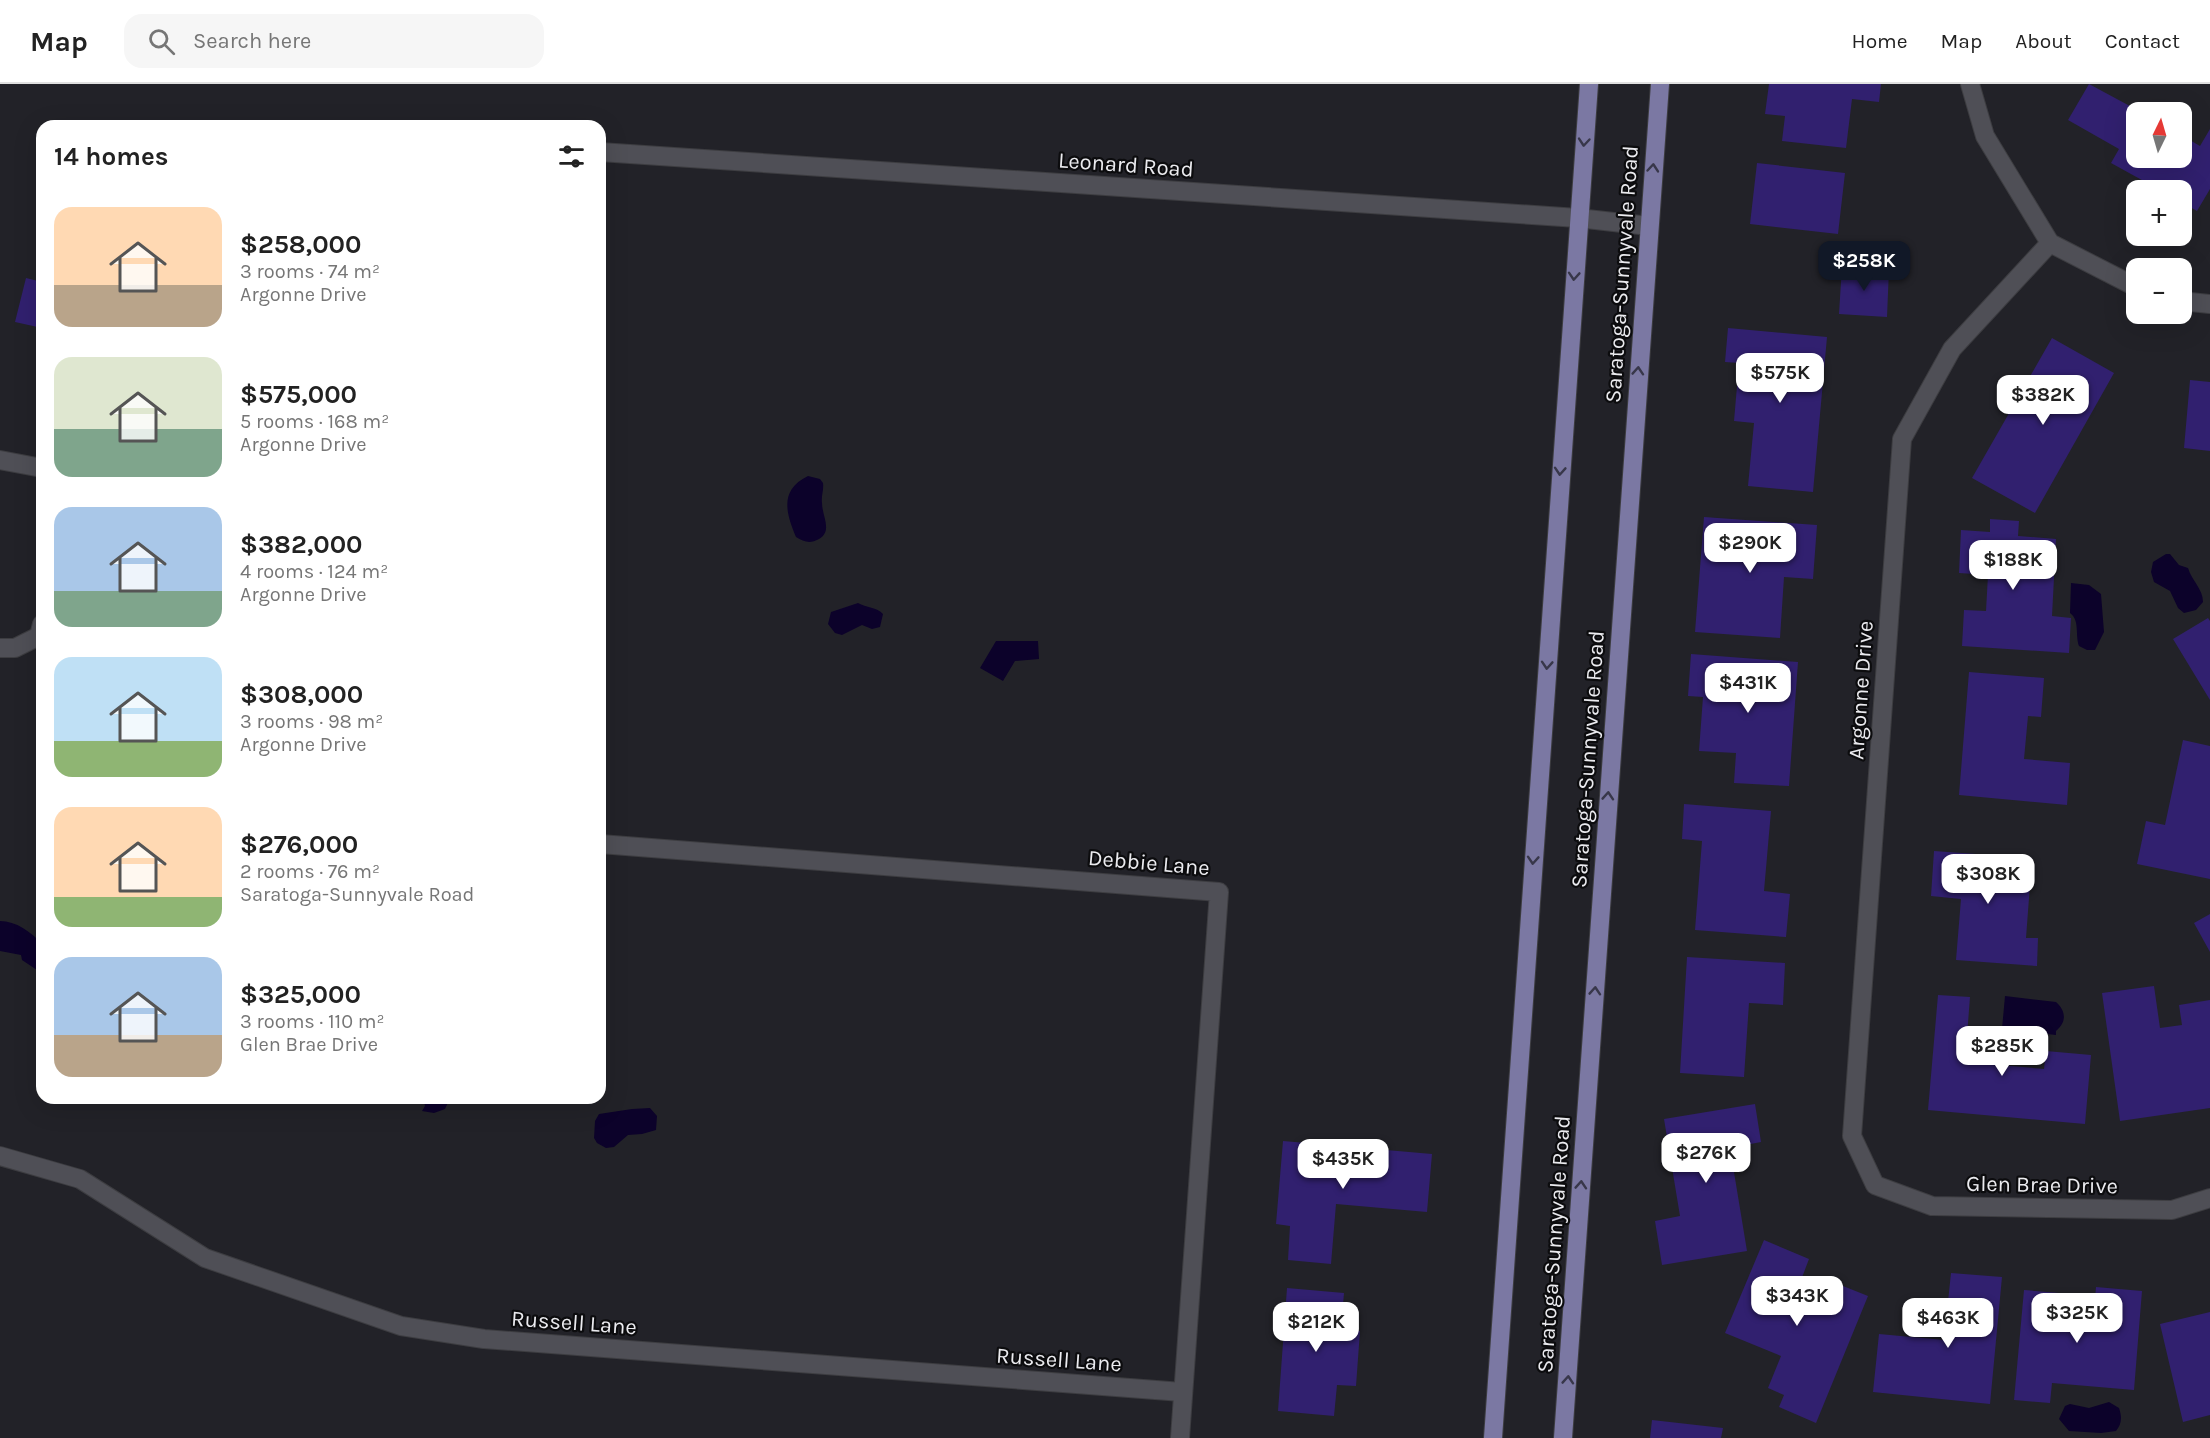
<!DOCTYPE html>
<html lang="en">
<head>
<meta charset="utf-8">
<style>
	body { margin:0; font-family:Karla,sans-serif; background:#f6f6f6; color:#222; height:100vh; display:flex; flex-direction:column; font-size:22px; white-space:nowrap }
	* { box-sizing:border-box; margin:0 }
	p { font-size:20px; color:#767676 }
	.icon { flex:none; width:33px; height:33px; fill:none; stroke:currentColor; stroke-width:2; stroke-linecap:round; stroke-linejoin:round }
	.map { position:relative; flex:1; overflow:hidden }
	.side { position:absolute; left:36px; top:36px; width:570px; height:984px; display:flex; flex-direction:column; background:#fff; border-radius:18px; box-shadow:0 6px 24px #0002 }
	.side>* { flex:none }
	.needle { width:39px; rotate:5deg }
	.controls { position:absolute; left:2126px; top:18px; display:grid; gap:12px }
	.controls a { display:grid; place-items:center; width:66px; height:66px; border-radius:12px; background:#fff; box-shadow:0 6px 24px #0002; font-size:30px }
	.price { position:absolute; translate:-50% -51px; padding:0 14px; border-radius:12px; background:#fff; color:#222; font-size:20px; line-height:39px; filter:drop-shadow(0 2px 3px #0008) }
	.price::after { content:''; position:absolute; left:50%; top:36px; width:18px; height:14px; margin-left:-9px; background:inherit; clip-path:polygon(0 0,100% 0,50% 100%) }
	.price.on { background:#111827; color:#fff }
	ul { padding:0; list-style:none }
	li { display:flex; align-items:center; gap:18px; height:150px; padding:0 18px }
	li span { display:grid; place-items:center; flex:none; width:168px; height:120px; border-radius:18px; color:#555 }
	li>.icon { margin-inline-start:auto }
	span .icon { width:72px; height:72px; fill:#fffc; stroke-width:1 }
	li b { font-size:26px }
	h2 { display:flex; justify-content:space-between; align-items:center; height:72px; padding:0 18px; font-size:26px }
	header { display:flex; align-items:center; gap:36px; box-sizing:border-box; height:84px; padding:0 30px; background:#fff; border-bottom:2px solid #e0e0e0 }
	header strong { font-size:28px }
	nav { display:flex; gap:33px; margin-inline-start:auto; font-size:21px }
	.search { width:420px; height:54px; background:#f6f6f6; display:flex; align-items:center; gap:15px; box-sizing:border-box; padding:0 21px; border-radius:18px; color:#767676; font-size:22px }
	.map>svg:first-child { display:block }
	.water { fill:#0c022a }
	.building { fill:#31206f }
	.lines { fill:none; stroke-linecap:round; stroke-linejoin:round }
	.lane-casing { stroke:#3d3d41; stroke-width:20 }
	.street-casing { stroke:#3d3d41; stroke-width:20 }
	.primary-casing { stroke:#3d3d41; stroke-width:20 }
	.lane { stroke:#4f4f56; stroke-width:18 }
	.street { stroke:#4f4f56; stroke-width:18 }
	.primary { stroke:#7b78a3; stroke-width:18 }
	.oneway { stroke:#38374a }
	.labels { text-anchor:middle; stroke-width:4.5; stroke-linejoin:round; paint-order:stroke }
	.street-label { font-size:22px; fill:#ebebef; stroke:#0c0c0e }
</style>
</head>
<body>
<header>
<strong>Map</strong>
<div class="search"><svg class="icon" aria-label="search" viewBox="0 0 24 24"><circle cx="10" cy="10" r="6"/><path d="M15 15l6 6"/></svg>Search here</div>
<nav><a>Home</a><a>Map</a><a>About</a><a>Contact</a></nav>
</header>
<div class="map">
<svg width="2210" height="1354" viewBox="0 0 2210 1354">
	<rect width="100%" height="100%" fill="#222228"/>
	<path class="water" d="M808,392L820,395L823,399C824,406 821,412 822,419C822,432 833,447 819,455C810,460 804,458 796,453C786,429 779,406 808,392Z
		M2166,470H2170L2179,481L2188,484C2192,497 2203,505 2203,518L2196,526L2184,529L2178,524L2170,507L2154,498L2151,488L2153,478Z
		M2071,499L2089,501L2101,510L2104,548L2095,566H2087L2079,562C2075,551 2080,536 2070,529Z
		M858,519C866,524 877,523 883,530L880,543L872,545L862,541L842,551L835,549L828,540L831,528Z
		M996,557H1038L1039,575L1015,577L1003,597L980,584Z
		M0,837C16,837 31,848 42,860V886L40,888L22,876L21,871L0,867Z
		M2005,912L2056,918C2066,927 2067,938 2056,947V951L2002,945Z
		M423,1014H450L445,1025L434,1029L422,1027L425,1022Z
		M650,1024L657,1032L656,1046L642,1050L628,1051L614,1063L606,1064L597,1059L594,1054L595,1037L599,1030L632,1025Z
		M2109,1318L2119,1324C2122,1333 2122,1340 2116,1347L2101,1349L2069,1347L2059,1335L2065,1322L2070,1320L2089,1324Z"/>
	<path class="building" d="M1769,0H1881L1879,18L1852,15L1846,64L1782,57L1785,32L1765,30Z
		M2089,0L2141,28H2136V74H2181V51L2200,62L2210,45V105L2197,127L2181,118V106H2160L2111,79L2119,65L2068,36Z
		M1757,79L1845,89L1838,150L1750,140Z
		M1842,182L1889,185L1887,233L1839,230Z
		M26,194L42,198V244L15,238Z
		M1728,244L1827,253L1813,408L1748,402L1754,339L1734,337L1739,279L1725,278Z
		M2052,254L2114,289L2035,429L1972,394Z
		M2190,296L2210,298V367L2184,364Z
		M1704,433L1817,441L1813,495L1784,493L1780,554L1695,548Z
		M1990,435L2019,437L2018,452L2056,455L2052,532L2071,534L2069,569L1962,562L1964,526L1986,527L1988,491L1959,489L1961,446L1990,448Z
		M2208,534L2210,537V616L2173,555Z
		M1691,570L1798,578L1789,702L1734,699L1736,669L1699,667L1703,613L1688,612Z
		M1969,588L2044,594L2041,633L2028,632L2024,675L2070,679L2067,721L1959,711Z
		M2183,656L2210,662V795L2137,780L2146,737L2165,741Z
		M1684,720L1771,727L1764,807L1790,810L1786,853L1695,846L1702,757L1682,755Z
		M1934,767L2032,774L2026,854H2038L2037,882L1956,876L1961,815L1931,812Z
		M2210,830V868L2194,839Z
		M1687,873L1785,879L1783,921L1749,919L1744,993L1680,989Z
		M2154,902L2160,944L2182,941L2179,921L2210,916V1024L2120,1037L2102,909Z
		M1938,911L1970,913L1965,978L2044,985L2046,967L2091,971L2085,1040L1928,1026Z
		M1755,1020L1761,1058L1730,1064L1747,1167L1662,1181L1655,1137L1680,1132L1664,1035Z
		M1283,1057L1432,1070L1427,1128L1336,1120L1331,1180L1288,1176L1290,1142L1276,1140Z
		M1764,1156L1809,1175L1798,1204L1816,1211L1823,1194L1868,1212L1816,1339L1779,1323L1784,1311L1768,1304L1781,1272L1725,1249Z
		M1951,1189L2002,1193L1990,1320L1873,1308L1879,1250L1944,1256Z
		M2096,1203L2142,1207L2134,1306L2052,1299L2050,1319L2014,1316L2024,1206L2059,1209L2057,1233L2093,1237Z
		M1287,1204L1344,1209L1341,1245L1360,1247L1356,1302L1337,1301L1334,1332L1278,1327Z
		M2210,1228V1331L2183,1338L2160,1240Z
		M1652,1336L1723,1344L1721,1354H1650Z"/>
	<g class="lines">
		<g class="lane-casing">
			<path id="lane" d="M0,564H15L39,552L42,540"/>
		</g>
		<g class="street-casing">
			<path id="street" d="M1970,0L1985,52L2050,159L2136,203
				M600,68L1578,134L1649,142
				M2050,159L1952,265L1902,355L1852,1052L1875,1101L1932,1122L2172,1126L2210,1114
				M2181,217L2210,220
				M0,376L42,384
				M600,760L1219,808L1180,1354
				M0,1072L80,1095L205,1174L401,1242L484,1255L1182,1308"/>
		</g>
		<g class="primary-casing">
			<path id="primary" d="M1493,1354L1589,0
				M1563,1354L1660,0"/>
		</g>
		<use href="#lane" class="lane"/>
		<use href="#street" class="street"/>
		<use href="#primary" class="primary"/>
	</g>
	<defs><path id="oneway-chevron" d="M-2-3.5L2.5 0L-2 3.5" fill="none" stroke-width="1.6" stroke-linecap="round" stroke-linejoin="round" transform="scale(1.5)"/></defs>
	<g class="oneway">
		<use href="#oneway-chevron" transform="translate(1584 58) rotate(95)"/>
		<use href="#oneway-chevron" transform="translate(1653 84) rotate(-85)"/>
		<use href="#oneway-chevron" transform="translate(1574 192) rotate(94)"/>
		<use href="#oneway-chevron" transform="translate(1638 287) rotate(-86)"/>
		<use href="#oneway-chevron" transform="translate(1560 387) rotate(94)"/>
		<use href="#oneway-chevron" transform="translate(1547 581) rotate(94)"/>
		<use href="#oneway-chevron" transform="translate(1608 712) rotate(-86)"/>
		<use href="#oneway-chevron" transform="translate(1533 776) rotate(94)"/>
		<use href="#oneway-chevron" transform="translate(1595 907) rotate(-86)"/>
		<use href="#oneway-chevron" transform="translate(1581 1101) rotate(-86)"/>
		<use href="#oneway-chevron" transform="translate(1568 1296) rotate(-86)"/>
	</g>
	<g class="labels">
		<g class="street-label">
			<text transform="translate(1126 80) rotate(4)" y="8">Leonard Road</text>
			<text transform="translate(1621 190) rotate(-86)" y="8">Saratoga-Sunnyvale Road</text>
			<text transform="translate(1860 606) rotate(-86)" y="8">Argonne Drive</text>
			<text transform="translate(1587 675) rotate(-86)" y="8">Saratoga-Sunnyvale Road</text>
			<text transform="translate(1149 778) rotate(5)" y="8">Debbie Lane</text>
			<text transform="translate(2042 1100) rotate(1)" y="8">Glen Brae Drive</text>
			<text transform="translate(1553 1160) rotate(-86)" y="8">Saratoga-Sunnyvale Road</text>
			<text transform="translate(574 1238) rotate(4)" y="8">Russell Lane</text>
			<text transform="translate(1059 1275) rotate(4)" y="8">Russell Lane</text>
		</g>
	</g>
</svg>
<div class="controls">
<a><svg class="needle" viewBox="-14 -14 28 28"><path d="M0-13l5 13h-10z" fill="#e53935"/><path d="M0 13l5-13h-10z" fill="#767676"/></svg></a>
<a>+</a>
<a>−</a>
</div>
<b class="price on" style="left:1864px;top:208px">$258K</b>
<b class="price" style="left:1780px;top:320px">$575K</b>
<b class="price" style="left:2043px;top:342px">$382K</b>
<b class="price" style="left:1750px;top:490px">$290K</b>
<b class="price" style="left:2013px;top:507px">$188K</b>
<b class="price" style="left:1748px;top:630px">$431K</b>
<b class="price" style="left:1988px;top:821px">$308K</b>
<b class="price" style="left:2002px;top:993px">$285K</b>
<b class="price" style="left:1706px;top:1100px">$276K</b>
<b class="price" style="left:1343px;top:1106px">$435K</b>
<b class="price" style="left:1797px;top:1243px">$343K</b>
<b class="price" style="left:2077px;top:1260px">$325K</b>
<b class="price" style="left:1948px;top:1265px">$463K</b>
<b class="price" style="left:1316px;top:1269px">$212K</b>
<section class="side">
<h2>14 homes<svg class="icon" aria-label="filters" viewBox="0 0 24 24"><path d="M4 7h16M4 17h16"/><circle cx="9" cy="7" r="2"/><circle cx="15" cy="17" r="2"/></svg></h2>
<ul>
<li><span style="background:linear-gradient(#ffd9b3 65%,#b9a48a 0)"><svg class="icon" aria-label="home" viewBox="0 0 24 24"><path d="M3 11l9-7 9 7M6 9v11h12V9"/></svg></span><div><b>$258,000</b><p>3 rooms · 74 m²</p><p>Argonne Drive</p></div></li>
<li><span style="background:linear-gradient(#dfe7d0 60%,#7fa58c 0)"><svg class="icon" aria-label="home" viewBox="0 0 24 24"><path d="M3 11l9-7 9 7M6 9v11h12V9"/></svg></span><div><b>$575,000</b><p>5 rooms · 168 m²</p><p>Argonne Drive</p></div></li>
<li><span style="background:linear-gradient(#a9c7e8 70%,#7fa58c 0)"><svg class="icon" aria-label="home" viewBox="0 0 24 24"><path d="M3 11l9-7 9 7M6 9v11h12V9"/></svg></span><div><b>$382,000</b><p>4 rooms · 124 m²</p><p>Argonne Drive</p></div></li>
<li><span style="background:linear-gradient(#bfe0f5 70%,#8fb573 0)"><svg class="icon" aria-label="home" viewBox="0 0 24 24"><path d="M3 11l9-7 9 7M6 9v11h12V9"/></svg></span><div><b>$308,000</b><p>3 rooms · 98 m²</p><p>Argonne Drive</p></div></li>
<li><span style="background:linear-gradient(#ffd9b3 75%,#8fb573 0)"><svg class="icon" aria-label="home" viewBox="0 0 24 24"><path d="M3 11l9-7 9 7M6 9v11h12V9"/></svg></span><div><b>$276,000</b><p>2 rooms · 76 m²</p><p>Saratoga-Sunnyvale Road</p></div></li>
<li><span style="background:linear-gradient(#a9c7e8 65%,#b9a48a 0)"><svg class="icon" aria-label="home" viewBox="0 0 24 24"><path d="M3 11l9-7 9 7M6 9v11h12V9"/></svg></span><div><b>$325,000</b><p>3 rooms · 110 m²</p><p>Glen Brae Drive</p></div></li>
</ul>
</section>
</div>
</body>
</html>
